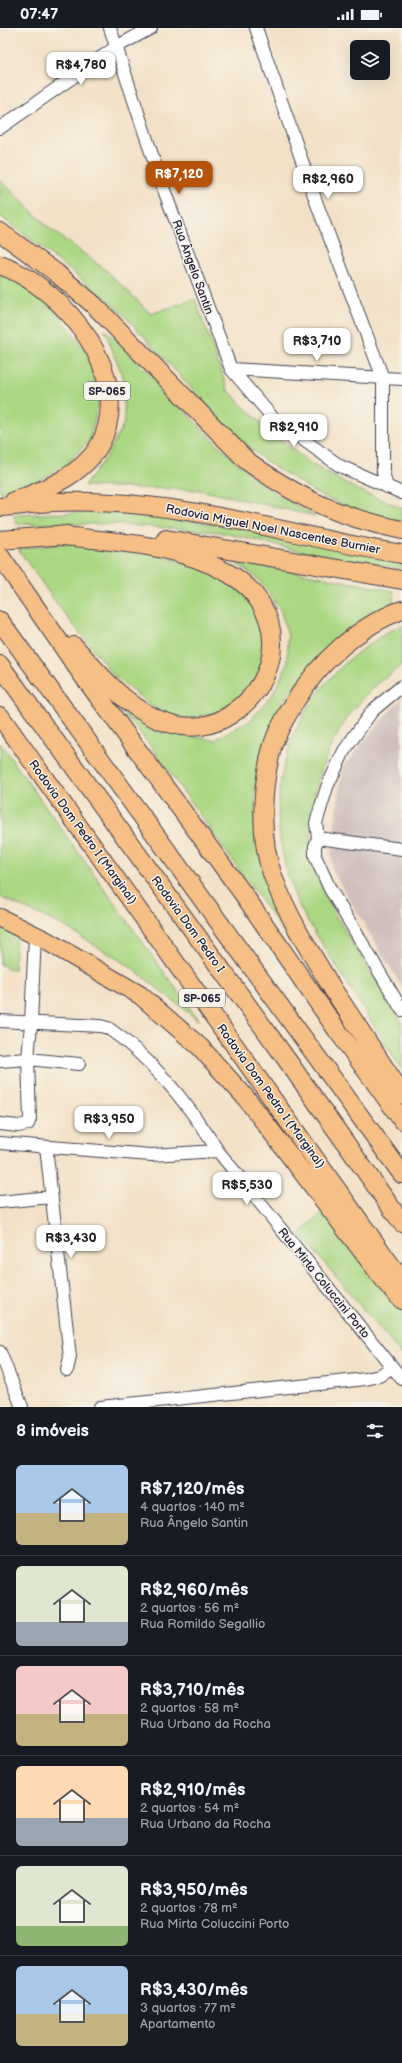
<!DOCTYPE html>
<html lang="pt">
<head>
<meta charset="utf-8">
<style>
	body { margin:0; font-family:"Balsamiq Sans",sans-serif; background:#20242c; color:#f1f3f6; height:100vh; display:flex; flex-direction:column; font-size:15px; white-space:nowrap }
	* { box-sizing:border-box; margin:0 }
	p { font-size:13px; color:#9ea1a6 }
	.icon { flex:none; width:22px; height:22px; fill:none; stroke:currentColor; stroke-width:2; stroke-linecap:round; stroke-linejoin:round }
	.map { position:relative; height:1379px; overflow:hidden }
	.details { display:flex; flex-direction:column; background:#171b24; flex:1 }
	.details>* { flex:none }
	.controls { position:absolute; left:350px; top:12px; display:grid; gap:8px }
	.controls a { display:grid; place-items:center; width:40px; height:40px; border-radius:6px; background:#171b24; box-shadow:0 4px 16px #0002; font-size:20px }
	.price { position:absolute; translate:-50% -34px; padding:0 9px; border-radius:8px; background:#fff; color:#222; font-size:13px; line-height:26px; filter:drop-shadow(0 1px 2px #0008) }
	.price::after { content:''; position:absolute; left:50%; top:24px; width:12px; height:9px; margin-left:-6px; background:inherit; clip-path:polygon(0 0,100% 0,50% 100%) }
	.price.current { background:#b45309; color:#fff }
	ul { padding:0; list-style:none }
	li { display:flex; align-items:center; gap:12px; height:100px; padding:0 16px }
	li+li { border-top:1px solid #363941 }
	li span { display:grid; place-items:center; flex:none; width:112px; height:80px; border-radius:6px; color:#555 }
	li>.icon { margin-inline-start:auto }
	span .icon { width:48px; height:48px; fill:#fffc; stroke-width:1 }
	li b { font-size:17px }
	h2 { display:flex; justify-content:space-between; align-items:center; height:48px; padding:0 16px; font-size:17px }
	.status { display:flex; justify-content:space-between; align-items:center; height:28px; padding:0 20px; background:#171b24; direction:ltr }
	.status svg { height:11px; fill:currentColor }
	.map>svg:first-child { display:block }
	.industrial { fill:#d0c0bc }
	.green { fill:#abd783; stroke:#667c5f }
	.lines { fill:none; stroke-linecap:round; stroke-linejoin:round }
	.minor-casing { stroke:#413f50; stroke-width:14 }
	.highway-casing { stroke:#413f50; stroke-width:20 }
	.minor { stroke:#fff; stroke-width:12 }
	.highway { stroke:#f5bf86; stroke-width:18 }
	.labels { text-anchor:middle; stroke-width:3; stroke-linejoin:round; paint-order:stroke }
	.shield { fill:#f7f3e8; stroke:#62616f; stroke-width:1 }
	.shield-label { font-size:11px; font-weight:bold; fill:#22223b }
	.street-label { font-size:12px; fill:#22223b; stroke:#f7f3e8 }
</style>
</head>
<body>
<div class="status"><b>07:47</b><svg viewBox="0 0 49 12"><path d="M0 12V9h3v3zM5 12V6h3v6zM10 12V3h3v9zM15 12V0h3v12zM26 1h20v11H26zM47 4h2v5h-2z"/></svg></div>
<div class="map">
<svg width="402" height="1379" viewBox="0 0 402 1379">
	<rect width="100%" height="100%" fill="#f7f3e8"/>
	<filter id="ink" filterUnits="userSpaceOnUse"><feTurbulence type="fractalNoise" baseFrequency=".025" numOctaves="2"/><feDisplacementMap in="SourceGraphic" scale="8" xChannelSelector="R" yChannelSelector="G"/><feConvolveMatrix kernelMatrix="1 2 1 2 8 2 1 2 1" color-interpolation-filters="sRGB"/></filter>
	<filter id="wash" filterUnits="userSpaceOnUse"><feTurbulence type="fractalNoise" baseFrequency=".012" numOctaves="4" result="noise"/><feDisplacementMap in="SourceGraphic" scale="16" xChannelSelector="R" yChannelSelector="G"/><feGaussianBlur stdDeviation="0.9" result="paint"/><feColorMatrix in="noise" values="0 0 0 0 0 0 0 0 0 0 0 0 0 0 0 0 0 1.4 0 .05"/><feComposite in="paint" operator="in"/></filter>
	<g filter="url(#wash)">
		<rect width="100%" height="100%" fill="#f3e1c7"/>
		<path class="industrial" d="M402,669V959L332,842L331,823L343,738Z"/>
		<path class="green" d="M0,152L50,201L106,242L151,286L195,271L228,362L243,378L274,407L311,436L356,461L402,480V497L364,486L320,467L264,432L231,403L125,288L106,270L0,188Z
			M0,244L21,252L60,287L88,327L99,371L90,411L65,438L21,462L0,465Z
			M104,301C157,349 201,406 256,451C273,466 296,476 315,488L200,462L84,458L108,426L124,395V351Z
			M91,484L160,488L245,501L402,532V540L346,533L219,504L115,496H16L14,487Z
			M66,515L152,525L193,537L227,553L247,569L261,589L266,623L254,656L219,685L187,691L159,684L114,648L57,576L18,521Z
			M229,531L394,563L393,576L330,620L283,673L262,718L256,758L254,804L271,866L288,910L150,717L120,681L157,703L215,712L251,692L274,664L288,634V608L281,584L269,565L254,547Z
			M402,597V637C363,664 336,698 321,743C291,836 330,877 376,952C384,965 396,979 401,994C402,1002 402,1032 402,1042L301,882C249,768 289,653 402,597Z
			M0,716V715L199,993L132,940L64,898L0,869Z
			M0,898L16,906L14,943L0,936Z
			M325,1182L402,1282V1327L300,1206Z"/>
	</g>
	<g filter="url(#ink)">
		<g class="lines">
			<g class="minor-casing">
				<path id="minor" d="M110,0L161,154L231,341L273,390L340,438L402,465
					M256,0L318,179L383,350V444L387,459
					M0,100L116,19L151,0
					M231,341L402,351
					M402,658L372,683L344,723L327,759L316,795L318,810L315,818V828L330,861L402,982
					M318,810L402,821
					M35,907L31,995L28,1031L79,1036
					M0,993L100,998L108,1000C153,1031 189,1077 218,1123L402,1351
					M0,1033L28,1031L30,1091L28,1096L18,1098L0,1096
					M0,1115L151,1127L218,1123
					M46,1119L70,1329L67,1342
					M0,1174L51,1169
					M0,1324L22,1379
					M100,1379L366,1351L379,1348L392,1339"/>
			</g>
			<g class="highway-casing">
				<path id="highway" d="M0,204L55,244L94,277L247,433C300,471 339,489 402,502
					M0,237C63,259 138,349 99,418C82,447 45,462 14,473
					M0,479C18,478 36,475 54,474C108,472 162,478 215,488C277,499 339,517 402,526
					M55,507C113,514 175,515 228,545C287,578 286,651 230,687C213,698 191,702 172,696C131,686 101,648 74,618
					M166,511L402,552
					M0,512L67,507
					M0,528L81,645L244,867L337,1002L402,1092
					M402,582C360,597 319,634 296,672C287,687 276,704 272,720C261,761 259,812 274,851C289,891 312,927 334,963C357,997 379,1032 402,1066
					M0,593L402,1146
					M0,637L282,1025L402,1195
					M0,688L402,1253
					M0,890L45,912L140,967L200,1019L246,1070L388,1257L402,1272"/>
			</g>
			<use href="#minor" class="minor"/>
			<use href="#highway" class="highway"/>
		</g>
	</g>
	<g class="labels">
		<g class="shield">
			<rect x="84" y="354" width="46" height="18" rx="3"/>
			<rect x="179" y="961" width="46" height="18" rx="3"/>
		</g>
		<g class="shield-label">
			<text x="107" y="367">SP-065</text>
			<text x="202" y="974">SP-065</text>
		</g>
		<g class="street-label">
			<text transform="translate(193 239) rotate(70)" y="4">Rua Ângelo Santin</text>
			<text transform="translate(273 501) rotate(11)" y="4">Rodovia Miguel Noel Nascentes Burnier</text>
			<text transform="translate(83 804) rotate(54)" y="4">Rodovia Dom Pedro I (Marginal)</text>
			<text transform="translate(188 896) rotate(54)" y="4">Rodovia Dom Pedro I</text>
			<text transform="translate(271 1068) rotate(54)" y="4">Rodovia Dom Pedro I (Marginal)</text>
			<text transform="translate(324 1255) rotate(51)" y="4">Rua Mirta Coluccini Porto</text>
		</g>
	</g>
</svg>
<div class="controls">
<a><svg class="icon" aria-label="layers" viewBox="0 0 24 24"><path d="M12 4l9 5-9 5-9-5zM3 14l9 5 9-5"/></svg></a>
</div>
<b class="price" style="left:81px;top:58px">R$4,780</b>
<b class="price current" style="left:179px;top:167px">R$7,120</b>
<b class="price" style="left:328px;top:172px">R$2,960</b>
<b class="price" style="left:317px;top:334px">R$3,710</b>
<b class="price" style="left:294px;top:420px">R$2,910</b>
<b class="price" style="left:109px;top:1112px">R$3,950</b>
<b class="price" style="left:247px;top:1178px">R$5,530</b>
<b class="price" style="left:71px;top:1231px">R$3,430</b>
</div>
<section class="details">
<h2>8 imóveis<svg class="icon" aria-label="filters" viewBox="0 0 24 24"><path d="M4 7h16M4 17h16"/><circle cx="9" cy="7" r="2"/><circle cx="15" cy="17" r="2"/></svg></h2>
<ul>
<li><span style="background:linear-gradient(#a9c7e8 60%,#c2b280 0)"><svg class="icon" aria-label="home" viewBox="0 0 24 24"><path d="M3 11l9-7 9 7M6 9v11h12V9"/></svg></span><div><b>R$7,120/mês</b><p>4 quartos · 140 m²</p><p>Rua Ângelo Santin</p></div></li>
<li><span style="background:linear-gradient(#dfe7d0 70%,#9aa5b1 0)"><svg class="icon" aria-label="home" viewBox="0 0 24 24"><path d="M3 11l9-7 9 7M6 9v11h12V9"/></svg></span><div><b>R$2,960/mês</b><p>2 quartos · 56 m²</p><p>Rua Romildo Segallio</p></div></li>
<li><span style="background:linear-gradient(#f6c9c9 60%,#c2b280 0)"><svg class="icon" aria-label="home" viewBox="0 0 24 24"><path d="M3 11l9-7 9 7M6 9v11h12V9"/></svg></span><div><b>R$3,710/mês</b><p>2 quartos · 58 m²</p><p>Rua Urbano da Rocha</p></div></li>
<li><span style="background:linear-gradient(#ffd9b3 65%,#9aa5b1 0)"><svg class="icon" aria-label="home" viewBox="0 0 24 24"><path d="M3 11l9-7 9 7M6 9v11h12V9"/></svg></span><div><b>R$2,910/mês</b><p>2 quartos · 54 m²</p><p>Rua Urbano da Rocha</p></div></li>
<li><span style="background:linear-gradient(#dfe7d0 75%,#8fb573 0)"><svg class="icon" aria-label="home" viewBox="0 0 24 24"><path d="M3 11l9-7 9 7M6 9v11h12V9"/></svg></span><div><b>R$3,950/mês</b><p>2 quartos · 78 m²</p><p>Rua Mirta Coluccini Porto</p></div></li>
<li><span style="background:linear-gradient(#a9c7e8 60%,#c2b280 0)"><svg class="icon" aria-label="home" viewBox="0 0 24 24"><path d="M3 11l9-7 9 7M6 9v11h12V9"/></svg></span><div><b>R$3,430/mês</b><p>3 quartos · 77 m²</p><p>Apartamento</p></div></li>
</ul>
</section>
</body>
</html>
